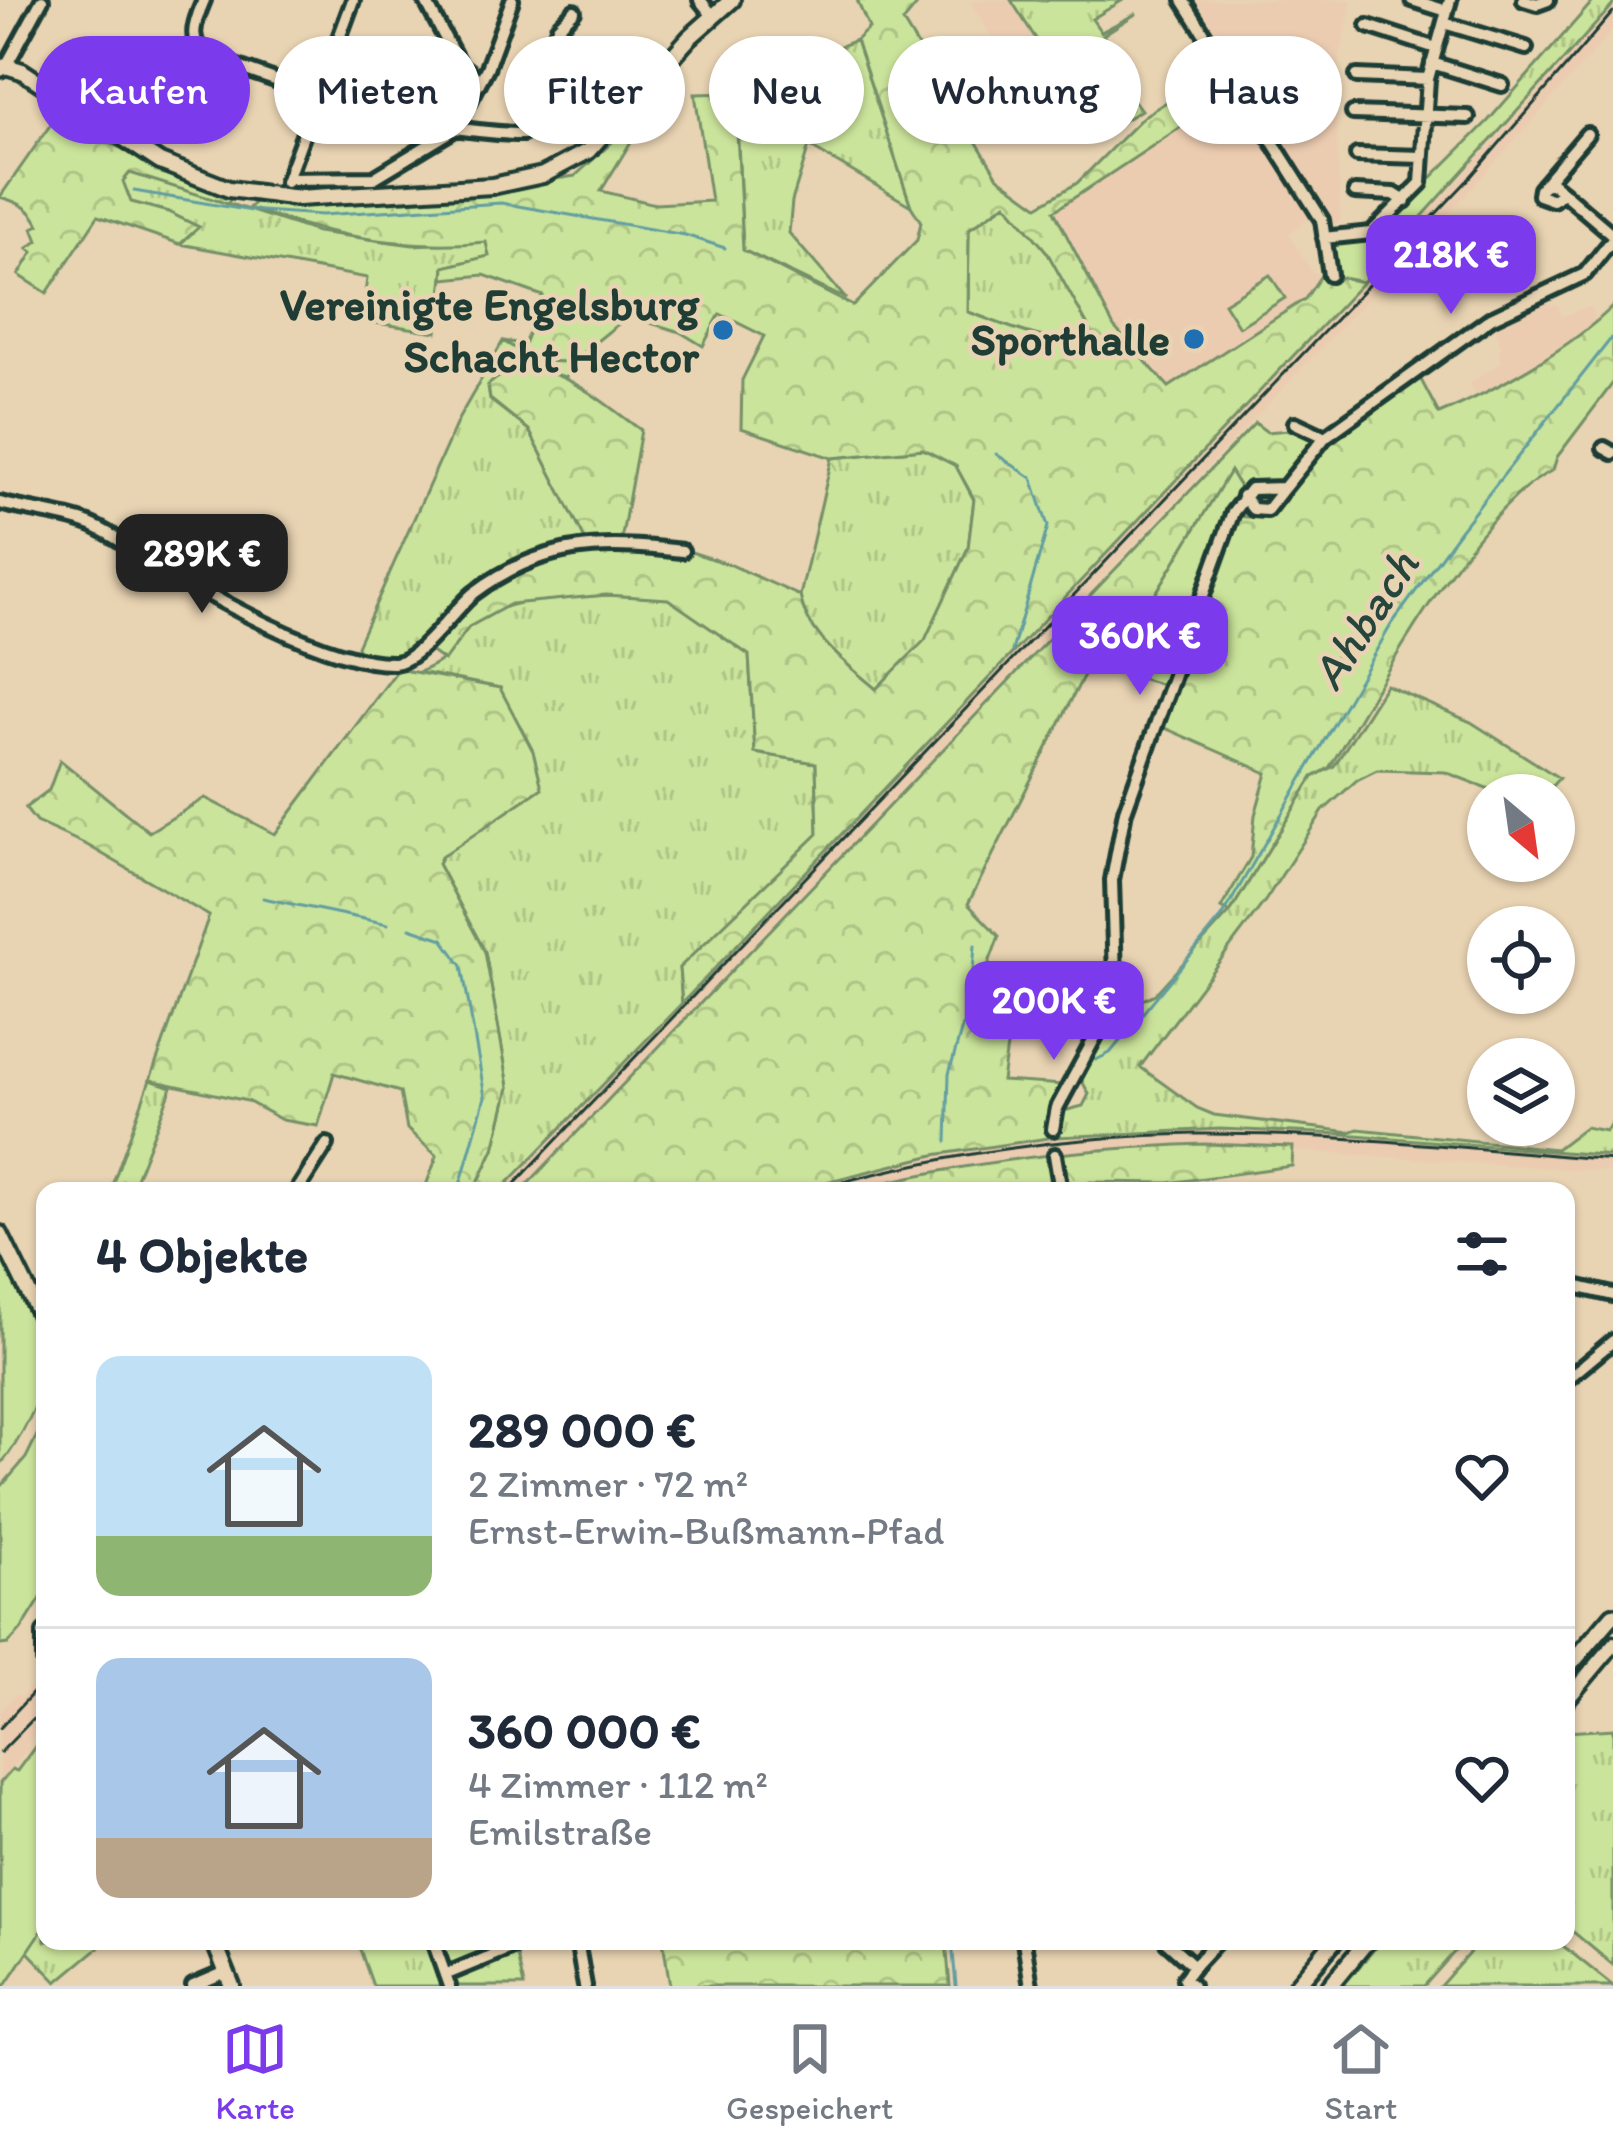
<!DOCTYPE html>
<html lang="de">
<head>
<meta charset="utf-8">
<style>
	body { margin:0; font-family:Itim,sans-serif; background:#f6f6f7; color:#1f2937; height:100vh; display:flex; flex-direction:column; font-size:45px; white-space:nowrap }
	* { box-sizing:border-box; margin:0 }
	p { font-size:39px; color:#747a83 }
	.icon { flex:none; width:66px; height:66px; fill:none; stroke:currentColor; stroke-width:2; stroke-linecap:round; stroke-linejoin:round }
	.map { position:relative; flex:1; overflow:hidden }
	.side { position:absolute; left:36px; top:1182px; width:1539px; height:768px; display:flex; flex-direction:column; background:#fff; border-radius:24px; box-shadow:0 3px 9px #0004 }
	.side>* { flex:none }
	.guide { position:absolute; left:36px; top:36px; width:1542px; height:108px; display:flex; gap:24px }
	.needle { width:78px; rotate:151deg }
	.controls { position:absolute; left:1467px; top:774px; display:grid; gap:24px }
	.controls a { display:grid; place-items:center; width:108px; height:108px; border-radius:50%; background:#fff; box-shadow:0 3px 9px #0004; font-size:60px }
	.price { position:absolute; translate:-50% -102px; padding:0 27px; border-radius:24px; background:#7c3aed; color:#fff; font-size:39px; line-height:78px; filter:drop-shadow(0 3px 6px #0008) }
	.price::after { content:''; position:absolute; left:50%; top:72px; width:36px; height:27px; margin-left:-18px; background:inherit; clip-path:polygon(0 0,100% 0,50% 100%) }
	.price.current { background:#222; color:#fff }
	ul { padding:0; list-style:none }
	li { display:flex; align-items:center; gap:36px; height:300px; padding:0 60px }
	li+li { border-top:3px solid #e0e1e3 }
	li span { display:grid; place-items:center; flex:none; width:336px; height:240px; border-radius:24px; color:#555 }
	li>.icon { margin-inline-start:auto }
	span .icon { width:144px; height:144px; fill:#fffc; stroke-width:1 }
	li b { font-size:51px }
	h2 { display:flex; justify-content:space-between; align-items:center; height:144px; padding:0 60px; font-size:51px }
	.tag { padding:0 42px; border-radius:54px; background:#fff; box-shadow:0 3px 9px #0004; font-size:42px; line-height:108px }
	.tag.current { background:#7c3aed; color:#fff }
	.dock { display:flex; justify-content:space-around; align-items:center; height:168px; border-top:3px solid #e0e1e3; background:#fff; font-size:33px; color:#747a83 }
	.dock a { display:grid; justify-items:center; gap:6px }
	.dock .current { color:#7c3aed }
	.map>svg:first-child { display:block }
	.built { fill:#ecccb1 }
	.grass { fill:url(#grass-tufts); stroke:#759068; stroke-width:3 }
	.forest { fill:url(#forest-crowns); stroke:#759068; stroke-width:3; fill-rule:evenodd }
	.garden { fill:#cbe49b; stroke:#759068; stroke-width:3 }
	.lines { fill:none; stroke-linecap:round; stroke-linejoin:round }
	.stream { stroke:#629ea1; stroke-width:3 }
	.street-tunnel { stroke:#c0b599; stroke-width:10; stroke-dasharray:10 5; stroke-linecap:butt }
	.street-casing { stroke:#1f3d34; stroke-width:20 }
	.secondary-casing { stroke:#1f3d34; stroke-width:22 }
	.street { stroke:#e8d3b2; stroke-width:10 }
	.secondary { stroke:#e8d3b2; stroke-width:14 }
	.tram { stroke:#1f3d34; stroke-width:3 }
	.rail { stroke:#1f3d34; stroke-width:3 }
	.poi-dot { fill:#1f6fb2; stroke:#e8d3b2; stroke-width:4.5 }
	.labels { text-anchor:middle; stroke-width:9; stroke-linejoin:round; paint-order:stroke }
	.poi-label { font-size:45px; font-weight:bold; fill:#1f3d34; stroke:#e8d3b2; text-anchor:end }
	.water-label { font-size:48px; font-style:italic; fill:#25453d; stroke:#e8d3b2 }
</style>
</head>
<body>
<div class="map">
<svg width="1613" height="1986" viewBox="0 0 1613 1986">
	<defs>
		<pattern id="grass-tufts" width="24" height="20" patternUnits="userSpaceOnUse" patternTransform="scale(3)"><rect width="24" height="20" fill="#cbe49b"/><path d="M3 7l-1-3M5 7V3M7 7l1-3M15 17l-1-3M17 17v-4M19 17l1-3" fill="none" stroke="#aec486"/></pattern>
		<pattern id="forest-crowns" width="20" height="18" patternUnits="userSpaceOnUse" patternTransform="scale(3)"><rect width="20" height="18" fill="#cbe49b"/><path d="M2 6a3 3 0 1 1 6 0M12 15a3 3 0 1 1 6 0" fill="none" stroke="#aec486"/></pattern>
	</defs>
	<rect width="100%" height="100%" fill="#e8d3b2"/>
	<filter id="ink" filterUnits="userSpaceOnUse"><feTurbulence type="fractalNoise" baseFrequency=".00833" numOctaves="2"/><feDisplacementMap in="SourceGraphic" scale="24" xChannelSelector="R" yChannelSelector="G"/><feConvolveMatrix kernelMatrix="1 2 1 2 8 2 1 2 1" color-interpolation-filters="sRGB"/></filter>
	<g filter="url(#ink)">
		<path class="built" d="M973,0H1047L1062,24L1006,59L970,2Z
			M1196,0H1352L1335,81L1340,221L1333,224Z
			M1613,6V30L1462,199L521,1191H501L1244,412L1507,127Z
			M1237,90L1313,215L1288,234L1313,273L1322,274L1305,299L1169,388L1114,327L1054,211Z
			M1547,296L1551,306L1557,304L1562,317L1591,306L1597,323L1479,398L1470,383L1502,362L1498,350L1502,348L1493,320Z
			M1184,1128L1343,1134L1613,1156V1172L1204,1144L1053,1153L849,1191H790L934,1155L1055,1137Z
			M45,1672V1724L25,1744L28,1749L0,1783V1712L15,1695L22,1696Z"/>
		<path class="grass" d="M1011,0H1123L1092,19L1101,32L1137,13L1103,35L1119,60L1104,61L1095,67L1104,81L1115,75L1141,110L1117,125L1093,88L1074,98Z
			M1594,0H1613V5L1363,282L1338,279L1334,245L1337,241L1369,240L1488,121Z
			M856,40L911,206L809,146L792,201L789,233L846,299L743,250L735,77L800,62Z
			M130,172L317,232L413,245L486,241L490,256L444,267L437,332L362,321L367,278L180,244L198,227L168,212L131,202L122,181Z
			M1007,203L1047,252L1095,337C1050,348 1010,326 968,312L969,229Z
			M503,341L537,361L571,362L566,377C532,369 517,360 488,386L490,400L529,430L587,542L550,549L518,561L408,657L360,654L357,646L459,418Z
			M923,449L956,466L974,500L968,548L925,641L876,689C848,665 807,635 800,596L832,458Z
			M606,595L668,598L749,655L755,753L816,763L818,834L679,968L682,1003L500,1191H484L478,1183L494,1149L509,1087L485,952L438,864L500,688L419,672C456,656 444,652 468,628C502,595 561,599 606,595Z
			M1386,685L1471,722L1559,778L1544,795H1505L1445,772L1377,770L1357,780L1323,811L1265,901L1140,1067L1197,1108L1214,1115L1350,1132L1358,1129L1556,1149L1585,1127L1606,1131L1613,1120V1156L1343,1134L1220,1129L1057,1137L1060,1112L1083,1106L1089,1094L1081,1079L1114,1013L1155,994L1230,912L1313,777L1334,766Z
			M150,1080L172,1087L131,1191H110Z
			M1613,1729V1965L1566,1926V1732Z
			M45,1926V1941L105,1942L57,1982L27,1951Z
			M357,1941H429L441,1986H373Z
			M440,1941H507L516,1952L524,1986H455Z
			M1381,1941H1464L1424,1986H1343Z
			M1480,1941H1557L1613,1986H1440Z"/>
		<path class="forest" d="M857,0H921L903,22L998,177L1038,206L1077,183L1144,116L1176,96L1227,74L1237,90L1054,211L1114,327L1169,387L1305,299L1322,274L1363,282L682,1003L679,968L818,834L816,763L755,753L749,655L668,599L606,595L511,604L469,627L444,661L426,648C477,592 514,566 589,547L529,430L490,399L488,385C538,341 598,400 641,430L621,541L685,550L731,565L800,596C807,635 848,665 876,689L925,640L968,548L974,499L956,466L923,449L832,458L741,428L742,380L764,336L720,314L703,346L680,332L628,316L571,362L537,361L503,341L524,344L543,296L484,275L443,279L444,267L489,256L486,242C404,250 326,236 249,208L257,200L358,201L461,193L575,176L643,114L646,117L601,191L655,204L711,201L695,94L735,93L743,250L853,306L917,240L921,222L911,206L856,40L869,28ZM1006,203L1047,252L1094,337C1050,348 1009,326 968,312L969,229Z
			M60,111L104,141L232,194L228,204L130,173L123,181L131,202L168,212L199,227L180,244L98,216L47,293L19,275L33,252L28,248L38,241L33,228L39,225C31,207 17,202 0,197Z
			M1613,306V383L1557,457L1553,470C1473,509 1379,688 1329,768L1313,777L1230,912L1221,908L1251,857L1255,815L1267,773L1158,725L1233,516L1262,518L1278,507L1322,443L1419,376L1439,414C1492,392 1573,347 1613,306Z
			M1255,423L1267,432L1300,429L1313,439L1289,477L1280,483L1261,481L1241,488L1230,472L1150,603L1133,599L1090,663L968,904L999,936L982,982L1014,998L1002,1081L1065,1085L1050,1111L1055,1137L934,1155L790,1191H521Z
			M398,669L500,688L533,751L542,788L441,857L438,864L485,952L509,1087L494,1149L478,1182L484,1191H424L437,1156L407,1129L400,1092L334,1073L318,1126L282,1120L247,1101L150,1080L209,916L87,845L36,822L25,808L49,790L60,760L149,832L205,798L275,834Z
			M1204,1144L1293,1147L1292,1166L1168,1183L1090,1182L1087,1191H849C966,1161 1084,1148 1204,1144Z
			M663,1941H946L950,1986H670Z"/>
		<path class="garden" d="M1270,275L1285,298L1239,327L1224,303Z
			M1230,471L1241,489L1166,686L1090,663L1133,598L1150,603Z
			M0,1253C19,1289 38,1329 45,1363C50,1388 16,1447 0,1465Z
			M45,1419V1592L21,1630L8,1644L0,1645V1488L26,1458Z
			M40,1740L45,1743V1926L5,1986H0V1783L12,1769L17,1771Z"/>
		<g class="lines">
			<path class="stream" d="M134,191L246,210L322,215L501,203L685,235L725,248
				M996,454L1032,478L1048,526L1012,651
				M263,898L388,924
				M410,928L443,939L462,966L485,1097L459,1189
				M972,984L975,945
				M1096,1060L1110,1053L1222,917L1391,625L1461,529L1613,336
				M947,1142L949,1074L970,999
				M952,1941L956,1986"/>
			<path class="street-tunnel" d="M1053,1129L1055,1155"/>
			<g class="street-casing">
				<path id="street" d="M204,0C195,22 185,42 210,57C310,93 408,129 515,134H523L558,27L574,11
					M425,0L459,64L480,80
					M700,0L713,16
					M1183,0L1322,220L1330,275
					M1412,0L1447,11
					M1524,0L1537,4L1548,0
					M1444,23L1526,48
					M1368,26L1436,48
					M1432,63L1502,85
					M6,66L42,0
					M1357,76L1428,79
					M1353,113L1468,117
					M1357,155L1422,157
					M287,179L374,178L455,129L487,68L512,0
					M286,182L353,0
					M1543,185L1552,183L1613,235
					M1355,192L1394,194L1405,201
					M1563,192L1553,200L1539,195L1540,189L1587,134
					M1324,238L1371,233L1421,183L1428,79L1450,0
					M1295,423L1325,437
					M1604,448L1613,453
					M1243,496L1253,509L1267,510L1284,488
					M0,503C29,511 60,513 89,524C112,533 131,549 152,561C209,596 327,664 394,663C419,662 453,610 474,593C542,542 601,541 682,551
					M1053,1129L1057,1108L1111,1008L1115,978L1112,880L1125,811L1233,512L1251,489L1284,488L1325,437L1491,318L1585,274L1613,239
					M1055,1155L1061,1191
					M297,1191L327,1144
					M1566,1284L1613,1295
					M1566,1380L1613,1341
					M433,1941L449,1986
					M577,1941L585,1986
					M1024,1941L1031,1986
					M1166,1941L1194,1966L1184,1979L1192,1986
					M1194,1966L1217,1941
					M445,1975L527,1941
					M193,1986L226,1972"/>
			</g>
			<g class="secondary-casing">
				<path id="secondary" d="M0,69L6,66L22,71L160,162L229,189L298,198L492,186L543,175L588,151L690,37L732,0
					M0,1234L45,1326
					M45,1633V1661
					M1566,1670L1613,1615
					M1566,1700L1613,1644
					M214,1941L232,1986
					M1296,1986L1334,1941
					M1330,1986L1367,1941"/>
			</g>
			<use href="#street" class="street"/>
			<use href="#secondary" class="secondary"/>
			<path class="tram" d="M1566,1689L1613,1634
				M1309,1986L1347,1941"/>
			<path class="rail" d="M508,1191L1466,182L1613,12
				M809,1191C934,1155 1065,1136 1195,1134C1335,1133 1474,1149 1613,1160
				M0,1728L45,1680
				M0,1753L33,1719"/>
		</g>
	</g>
	<g class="poi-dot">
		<circle cx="723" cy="330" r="12"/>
		<circle cx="1194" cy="339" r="12"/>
	</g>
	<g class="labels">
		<g class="poi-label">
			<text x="699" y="320">Vereinigte Engelsburg<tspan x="699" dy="52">Schacht Hector</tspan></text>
			<text x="1170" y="355">Sporthalle</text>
		</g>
		<g class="water-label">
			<text transform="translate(1364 619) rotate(-57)" y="17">Ahbach</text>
		</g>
	</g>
</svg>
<div class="controls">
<a><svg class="needle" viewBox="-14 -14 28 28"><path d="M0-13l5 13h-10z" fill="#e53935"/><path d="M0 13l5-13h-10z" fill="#747a83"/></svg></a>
<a><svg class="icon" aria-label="locate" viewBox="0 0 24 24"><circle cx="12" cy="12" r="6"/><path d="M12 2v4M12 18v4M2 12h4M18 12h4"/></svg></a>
<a><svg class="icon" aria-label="layers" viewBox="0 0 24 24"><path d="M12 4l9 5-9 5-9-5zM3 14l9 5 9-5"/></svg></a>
</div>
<b class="price" style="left:1451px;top:317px">218K €</b>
<b class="price current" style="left:202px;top:616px">289K €</b>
<b class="price" style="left:1140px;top:698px">360K €</b>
<b class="price" style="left:1054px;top:1063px">200K €</b>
<div class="guide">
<a class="tag current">Kaufen</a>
<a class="tag">Mieten</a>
<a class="tag">Filter</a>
<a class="tag">Neu</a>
<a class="tag">Wohnung</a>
<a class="tag">Haus</a>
</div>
<section class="side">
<h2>4 Objekte<svg class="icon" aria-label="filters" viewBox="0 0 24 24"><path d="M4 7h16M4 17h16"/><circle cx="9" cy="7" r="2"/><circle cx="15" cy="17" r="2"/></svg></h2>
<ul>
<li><span style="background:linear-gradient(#bfe0f5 75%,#8fb573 0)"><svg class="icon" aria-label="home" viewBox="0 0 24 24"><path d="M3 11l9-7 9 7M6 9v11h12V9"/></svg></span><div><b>289 000 €</b><p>2 Zimmer · 72 m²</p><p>Ernst-Erwin-Bußmann-Pfad</p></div><svg class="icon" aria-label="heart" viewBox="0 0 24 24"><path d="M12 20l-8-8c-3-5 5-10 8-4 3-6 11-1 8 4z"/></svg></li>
<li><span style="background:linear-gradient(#a9c7e8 75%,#b9a48a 0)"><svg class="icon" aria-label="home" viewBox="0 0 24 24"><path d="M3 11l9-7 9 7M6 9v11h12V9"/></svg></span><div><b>360 000 €</b><p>4 Zimmer · 112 m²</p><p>Emilstraße</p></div><svg class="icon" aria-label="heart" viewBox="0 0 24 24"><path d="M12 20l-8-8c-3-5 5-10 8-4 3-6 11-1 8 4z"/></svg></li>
</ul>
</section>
</div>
<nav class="dock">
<a class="current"><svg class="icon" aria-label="map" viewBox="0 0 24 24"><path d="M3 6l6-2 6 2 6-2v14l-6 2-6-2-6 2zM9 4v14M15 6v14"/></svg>Karte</a>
<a><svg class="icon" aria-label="saved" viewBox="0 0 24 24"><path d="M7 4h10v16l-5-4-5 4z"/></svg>Gespeichert</a>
<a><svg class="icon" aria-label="home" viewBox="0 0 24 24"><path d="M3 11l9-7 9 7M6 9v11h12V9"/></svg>Start</a>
</nav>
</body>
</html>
